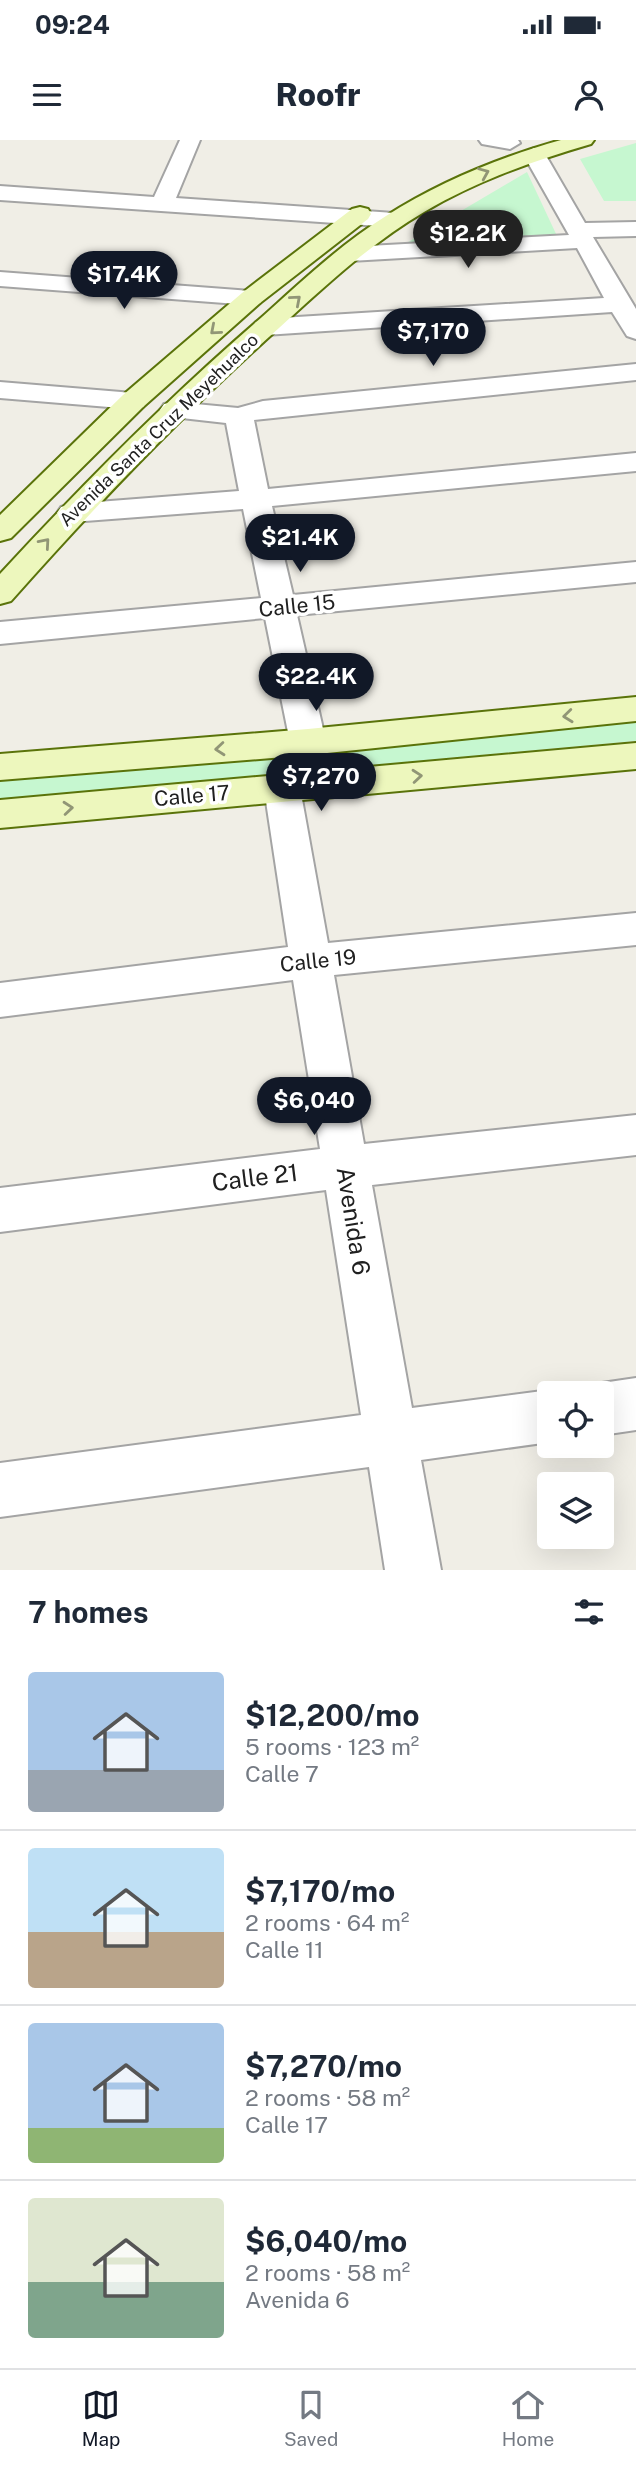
<!DOCTYPE html>
<html lang="en">
<head>
<meta charset="utf-8">
<style>
	body { margin:0; font-family:"Public Sans",sans-serif; background:#f6f6f7; color:#1f2937; height:100vh; display:flex; flex-direction:column; font-size:26px; white-space:nowrap }
	* { box-sizing:border-box; margin:0 }
	p { font-size:23px; color:#747a83 }
	.icon { flex:none; width:38px; height:38px; fill:none; stroke:currentColor; stroke-width:2; stroke-linecap:round; stroke-linejoin:round }
	.map { position:relative; height:1430px; overflow:hidden }
	.details { display:flex; flex-direction:column; background:#fff; flex:1 }
	.details>* { flex:none }
	.fabs { position:absolute; left:537px; top:1241px; display:grid; gap:14px }
	.fabs a { display:grid; place-items:center; width:77px; height:77px; border-radius:7px; background:#fff; box-shadow:0 7px 28px #0002; font-size:35px }
	.price { position:absolute; translate:-50% -60px; padding:0 16px; border-radius:24px; background:#111827; color:#fff; font-size:23px; line-height:46px; filter:drop-shadow(0 2px 4px #0008) }
	.price::after { content:''; position:absolute; left:50%; top:42px; width:21px; height:16px; margin-left:-10px; background:inherit; clip-path:polygon(0 0,100% 0,50% 100%) }
	.price.on { background:#222; color:#fff }
	ul { padding:0; list-style:none }
	li { display:flex; align-items:center; gap:21px; height:175px; padding:0 28px }
	li+li { border-top:2px solid #e0e1e3 }
	li span { display:grid; place-items:center; flex:none; width:196px; height:140px; border-radius:7px; color:#555 }
	li>.icon { margin-inline-start:auto }
	span .icon { width:84px; height:84px; fill:#fffc; stroke-width:1 }
	li b { font-size:30px }
	h2 { display:flex; justify-content:space-between; align-items:center; height:84px; padding:0 28px; font-size:30px }
	.status { display:flex; justify-content:space-between; align-items:center; height:49px; padding:0 35px; background:#fff; direction:ltr }
	.status svg { height:19px; fill:currentColor }
	header { display:flex; justify-content:space-between; align-items:center; height:91px; padding:0 28px; background:#fff; font-size:32px; font-weight:800 }
	.tab-bar { display:flex; justify-content:space-around; align-items:center; height:98px; border-top:2px solid #e0e1e3; background:#fff; font-size:19px; color:#747a83 }
	.tab-bar a { display:grid; justify-items:center; gap:4px }
	.tab-bar .on { color:#111827 }
	.map>svg:first-child { display:block }
	.park { fill:#c6f7d0 }
	.lines { fill:none; stroke-linecap:round; stroke-linejoin:round }
	.street-casing { stroke:#a4a4a4; stroke-width:4 }
	.secondary-casing { stroke:#5a730a; stroke-width:4 }
	.street { fill:#fff; fill-rule:evenodd }
	.secondary { fill:#edf7bd; fill-rule:evenodd }
	.oneway { stroke:#919676 }
	.labels { text-anchor:middle; stroke-width:7; stroke-linejoin:round; paint-order:stroke }
	.far-street-label { font-size:18px; fill:#202020; stroke:#fff }
	.street-label { font-size:21px; fill:#202020; stroke:#fff }
	.near-street-label { font-size:24px; fill:#202020; stroke:#fff }
</style>
</head>
<body>
<div class="status"><b>09:24</b><svg viewBox="0 0 49 12"><path d="M0 12V9h3v3zM5 12V6h3v6zM10 12V3h3v9zM15 12V0h3v12zM26 1h20v11H26zM47 4h2v5h-2z"/></svg></div>
<header><svg class="icon" aria-label="menu" viewBox="0 0 24 24"><path d="M4 6h16M4 12h16M4 18h16"/></svg>Roofr<svg class="icon" aria-label="person" viewBox="0 0 24 24"><circle cx="12" cy="8" r="4"/><path d="M4 21q1-7 8-7t8 7"/></svg></header>
<div class="map">
<svg width="636" height="1430" viewBox="0 0 636 1430">
	<rect width="100%" height="100%" fill="#f0eee6"/>
	<path class="park" d="M636,3V61H604L580,19Z
		M527,32L557,96L405,104Z
		M636,575V601L0,659V633Z"/>
	<g class="lines">
		<g class="street-casing">
			<path id="street" d="M180,0H200L176,58L394,73L405,80L394,87L0,60V46L154,57Z
				M479,0H518L520,3L510,9L482,4Z
				M534,8L545,14L585,83L636,82V96L593,97L636,169V199L627,196L612,172L265,195L256,192L252,187L256,182L265,179L604,158L577,108L350,121L342,119L338,114L342,109L350,107L569,95L523,14Z
				M0,132L251,151L260,153L263,158L260,163L251,165L0,146Z
				M636,224V240L254,280L268,349L636,313V331L272,366L293,455L636,422V442L297,475L326,602L321,611L308,615L295,611L290,602L265,478L0,504V482L261,458L243,369L72,382L61,379L57,373L61,367L72,364L239,351L226,283L164,276L160,270L164,264L174,262L238,268L263,261Z
				M0,242L133,253L143,255L147,261L143,267L133,269L0,258Z
				M282,635L295,639L300,648L328,803L636,773V805L334,835L364,1004L636,975V1015L372,1045L412,1268L550,1250L558,1253H550V1302L421,1320L441,1430H385L369,1327L0,1377V1323L361,1275L326,1050L0,1092V1048L320,1009L293,840L0,877V843L288,807L264,648L269,639Z
				M636,1238V1290L602,1295V1253H583L584,1251L602,1243Z"/>
		</g>
		<g class="secondary-casing">
			<path id="secondary" d="M561,0H594L591,4C533,21 476,41 424,72C371,103 325,146 279,188C184,273 96,365 11,461L0,464V434C83,344 169,257 262,177C301,142 341,104 386,76C439,42 500,17 561,0Z
				M360,67L368,69L371,74L368,79L260,163L143,267L11,398L0,401V375L123,255L242,153L352,69Z
				M636,557V581L308,615L0,640V614L308,589Z
				M636,603V629L0,688V660Z"/>
		</g>
		<use href="#street" class="street"/>
		<use href="#secondary" class="secondary"/>
	</g>
	<defs><path id="oneway-chevron" d="M-2-3.5L2.5 0L-2 3.5" fill="none" stroke-width="1.6" stroke-linecap="round" stroke-linejoin="round" transform="scale(1.75)"/></defs>
	<g class="oneway">
		<use href="#oneway-chevron" transform="translate(484 33) rotate(-23)"/>
		<use href="#oneway-chevron" transform="translate(296 160) rotate(-41)"/>
		<use href="#oneway-chevron" transform="translate(215 190) rotate(139)"/>
		<use href="#oneway-chevron" transform="translate(45 403) rotate(-49)"/>
		<use href="#oneway-chevron" transform="translate(568 576) rotate(174)"/>
		<use href="#oneway-chevron" transform="translate(220 609) rotate(175)"/>
		<use href="#oneway-chevron" transform="translate(417 636) rotate(-5)"/>
		<use href="#oneway-chevron" transform="translate(68 668) rotate(-5)"/>
	</g>
	<g class="labels">
		<g class="far-street-label">
			<text transform="translate(159 290) rotate(-44)" y="6">Avenida Santa Cruz Meyehualco</text>
		</g>
		<g class="street-label">
			<text transform="translate(297 466) rotate(-6)" y="7">Calle 15</text>
			<text transform="translate(192 656) rotate(-5)" y="7">Calle 17</text>
			<text transform="translate(318 821) rotate(-6)" y="7">Calle 19</text>
		</g>
		<g class="near-street-label">
			<text transform="translate(255 1038) rotate(-7)" y="8">Calle 21</text>
			<text transform="translate(353 1081) rotate(81)" y="8">Avenida 6</text>
		</g>
	</g>
</svg>
<div class="fabs">
<a><svg class="icon" aria-label="locate" viewBox="0 0 24 24"><circle cx="12" cy="12" r="6"/><path d="M12 2v4M12 18v4M2 12h4M18 12h4"/></svg></a>
<a><svg class="icon" aria-label="layers" viewBox="0 0 24 24"><path d="M12 4l9 5-9 5-9-5zM3 14l9 5 9-5"/></svg></a>
</div>
<b class="price on" style="left:468px;top:130px">$12.2K</b>
<b class="price" style="left:124px;top:171px">$17.4K</b>
<b class="price" style="left:433px;top:228px">$7,170</b>
<b class="price" style="left:300px;top:434px">$21.4K</b>
<b class="price" style="left:316px;top:573px">$22.4K</b>
<b class="price" style="left:321px;top:673px">$7,270</b>
<b class="price" style="left:314px;top:997px">$6,040</b>
</div>
<section class="details">
<h2>7 homes<svg class="icon" aria-label="filters" viewBox="0 0 24 24"><path d="M4 7h16M4 17h16"/><circle cx="9" cy="7" r="2"/><circle cx="15" cy="17" r="2"/></svg></h2>
<ul>
<li><span style="background:linear-gradient(#a9c7e8 70%,#9aa5b1 0)"><svg class="icon" aria-label="home" viewBox="0 0 24 24"><path d="M3 11l9-7 9 7M6 9v11h12V9"/></svg></span><div><b>$12,200/mo</b><p>5 rooms · 123 m²</p><p>Calle 7</p></div></li>
<li><span style="background:linear-gradient(#bfe0f5 60%,#b9a48a 0)"><svg class="icon" aria-label="home" viewBox="0 0 24 24"><path d="M3 11l9-7 9 7M6 9v11h12V9"/></svg></span><div><b>$7,170/mo</b><p>2 rooms · 64 m²</p><p>Calle 11</p></div></li>
<li><span style="background:linear-gradient(#a9c7e8 75%,#8fb573 0)"><svg class="icon" aria-label="home" viewBox="0 0 24 24"><path d="M3 11l9-7 9 7M6 9v11h12V9"/></svg></span><div><b>$7,270/mo</b><p>2 rooms · 58 m²</p><p>Calle 17</p></div></li>
<li><span style="background:linear-gradient(#dfe7d0 60%,#7fa58c 0)"><svg class="icon" aria-label="home" viewBox="0 0 24 24"><path d="M3 11l9-7 9 7M6 9v11h12V9"/></svg></span><div><b>$6,040/mo</b><p>2 rooms · 58 m²</p><p>Avenida 6</p></div></li>
</ul>
</section>
<nav class="tab-bar">
<a class="on"><svg class="icon" aria-label="map" viewBox="0 0 24 24"><path d="M3 6l6-2 6 2 6-2v14l-6 2-6-2-6 2zM9 4v14M15 6v14"/></svg>Map</a>
<a><svg class="icon" aria-label="saved" viewBox="0 0 24 24"><path d="M7 4h10v16l-5-4-5 4z"/></svg>Saved</a>
<a><svg class="icon" aria-label="home" viewBox="0 0 24 24"><path d="M3 11l9-7 9 7M6 9v11h12V9"/></svg>Home</a>
</nav>
</body>
</html>
